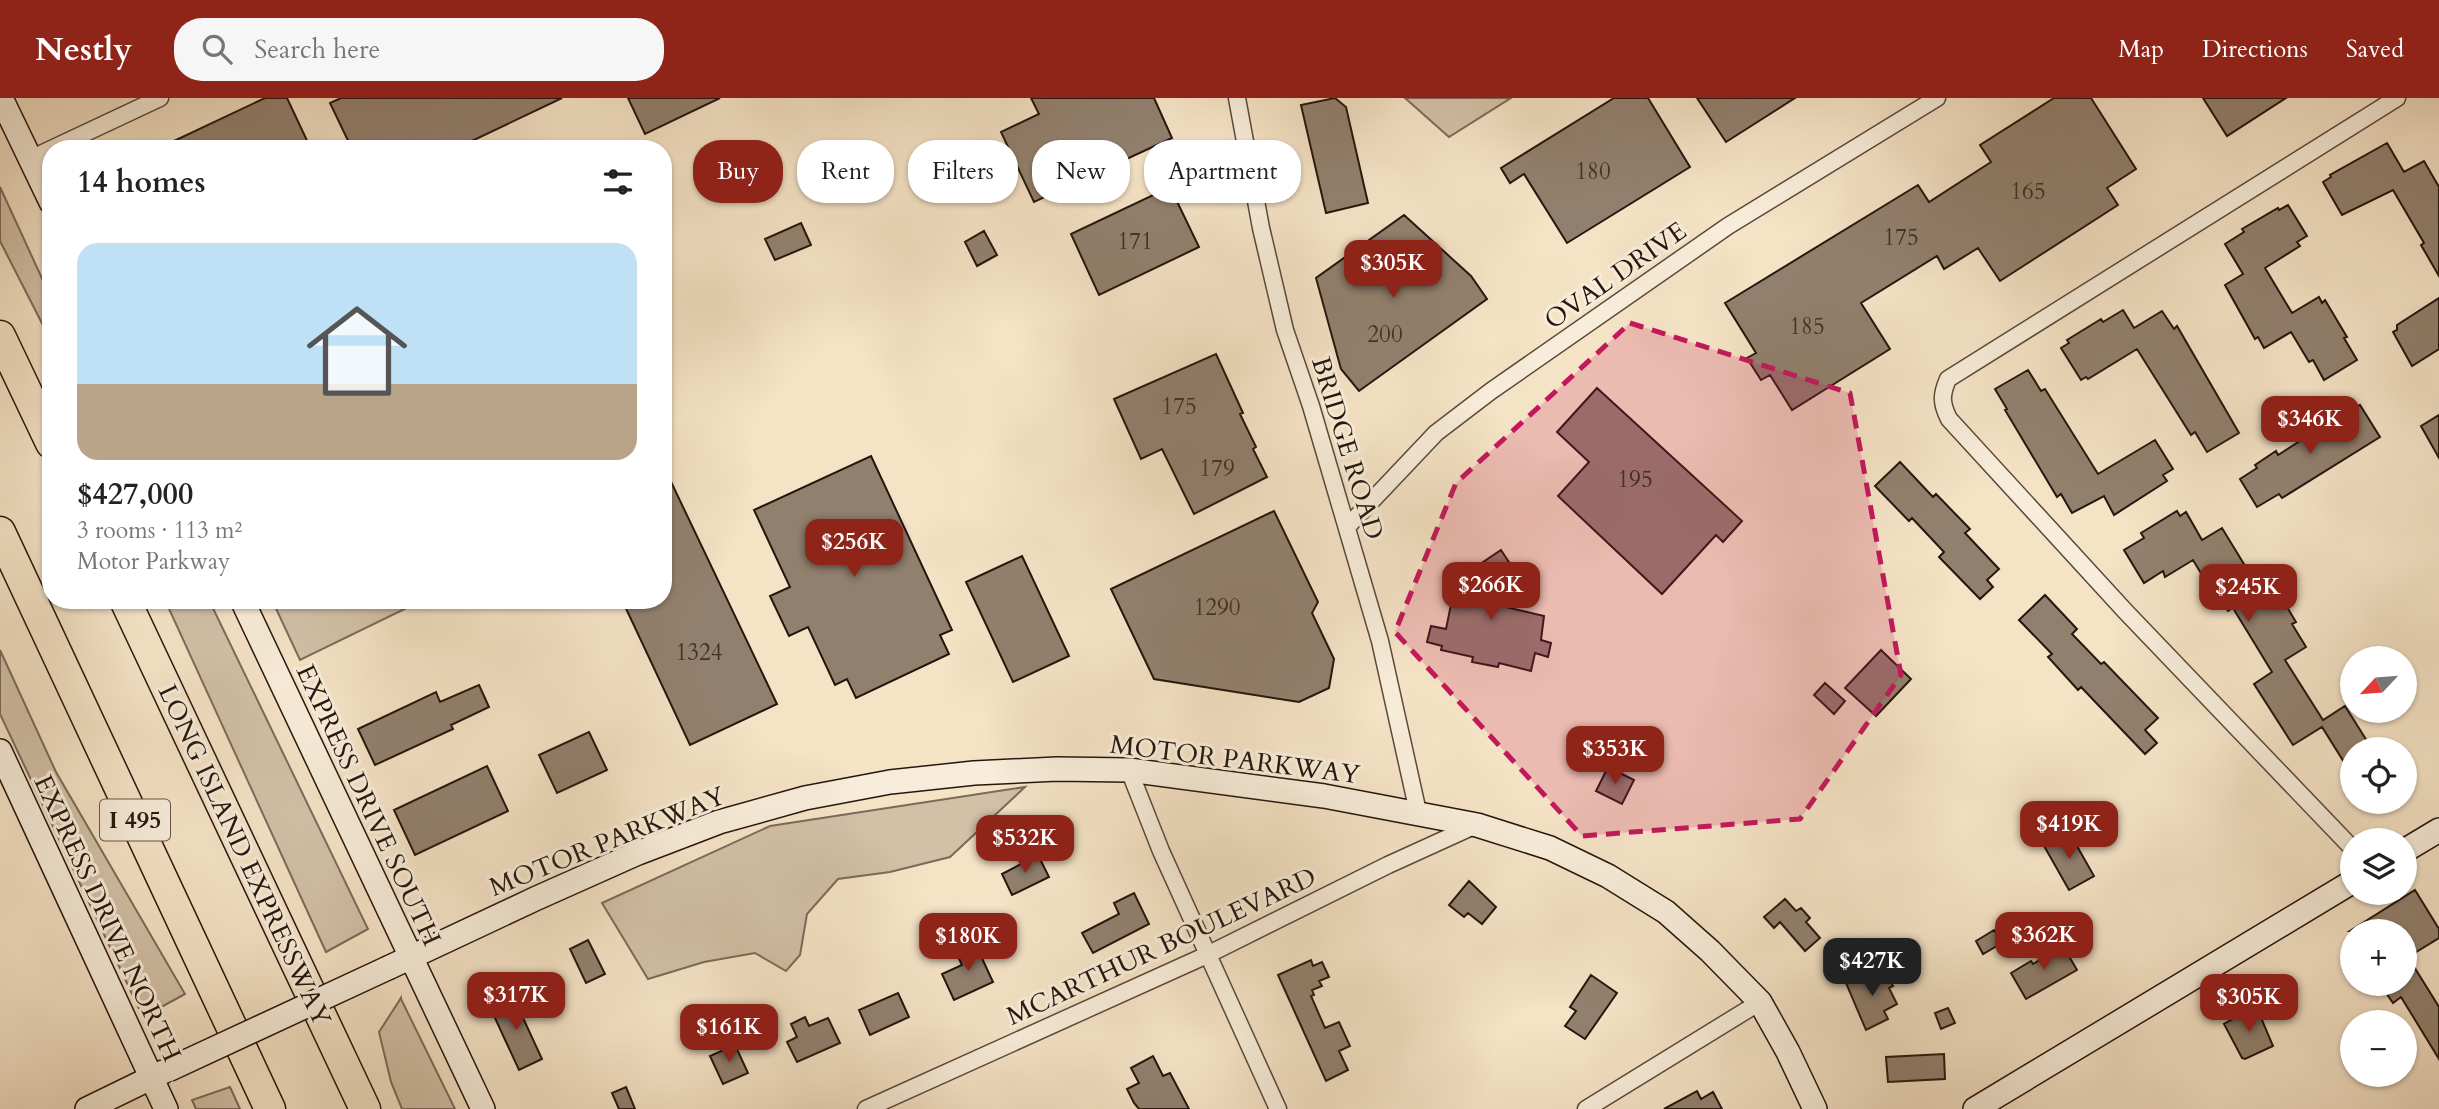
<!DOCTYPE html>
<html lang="en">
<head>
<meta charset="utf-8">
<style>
	body { margin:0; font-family:Cardo,serif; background:#f6f6f6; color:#222; height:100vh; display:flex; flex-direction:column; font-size:26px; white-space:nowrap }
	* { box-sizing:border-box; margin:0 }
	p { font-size:23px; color:#767676 }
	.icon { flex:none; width:38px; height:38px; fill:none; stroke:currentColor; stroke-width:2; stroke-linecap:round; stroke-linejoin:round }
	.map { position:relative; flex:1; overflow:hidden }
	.side { position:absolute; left:42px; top:42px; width:630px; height:469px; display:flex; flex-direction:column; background:#fff; border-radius:28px; box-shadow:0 2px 5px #0004 }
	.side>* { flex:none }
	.top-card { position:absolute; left:693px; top:42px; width:665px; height:63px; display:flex; gap:14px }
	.needle { width:46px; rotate:244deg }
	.controls { position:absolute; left:2340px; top:548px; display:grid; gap:14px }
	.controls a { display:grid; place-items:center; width:77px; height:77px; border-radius:50%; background:#fff; box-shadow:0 2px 5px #0004; font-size:35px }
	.price { position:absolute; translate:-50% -60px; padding:0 16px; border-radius:14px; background:#8f2418; color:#fff; font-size:23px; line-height:46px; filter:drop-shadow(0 2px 4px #0008) }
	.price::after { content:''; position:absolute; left:50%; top:42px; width:21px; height:16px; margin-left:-10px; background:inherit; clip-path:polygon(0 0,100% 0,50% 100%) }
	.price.on { background:#222; color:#fff }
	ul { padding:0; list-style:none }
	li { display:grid; align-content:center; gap:14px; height:371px; padding:0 35px }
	li span { display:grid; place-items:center; height:217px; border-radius:21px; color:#555 }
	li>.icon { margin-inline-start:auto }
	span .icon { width:126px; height:126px; fill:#fffc; stroke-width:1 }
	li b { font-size:30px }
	h2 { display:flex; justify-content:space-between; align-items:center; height:84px; padding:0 35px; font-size:30px }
	.pill { padding:0 24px; border-radius:28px; background:#fff; box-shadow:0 2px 5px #0004; font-size:24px; line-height:63px }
	.pill.on { background:#8f2418; color:#fff }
	header { display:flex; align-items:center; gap:42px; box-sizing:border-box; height:98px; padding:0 35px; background:#8f2418; color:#fff }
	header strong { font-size:33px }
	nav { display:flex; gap:38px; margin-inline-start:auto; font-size:24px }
	.search { width:490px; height:63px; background:#f6f6f6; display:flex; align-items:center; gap:18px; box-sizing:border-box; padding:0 24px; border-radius:28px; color:#767676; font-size:26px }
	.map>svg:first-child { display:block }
	.green { fill:#d2c0a7; stroke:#7c6a5a; stroke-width:2 }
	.building { fill:#92806e; stroke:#26150e; stroke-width:2 }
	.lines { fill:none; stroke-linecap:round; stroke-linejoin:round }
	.street-casing { stroke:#5a483c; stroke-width:19 }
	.secondary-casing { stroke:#26150e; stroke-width:26 }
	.highway-casing { stroke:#26150e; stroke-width:33 }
	.street { stroke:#f8edda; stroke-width:16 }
	.secondary { stroke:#f8edda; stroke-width:23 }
	.highway { stroke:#f5e3c6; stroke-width:30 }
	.secondary-bridge-casing { stroke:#26150e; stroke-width:26; stroke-linecap:butt }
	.secondary-bridge { stroke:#f8edda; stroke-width:23 }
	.marked { fill:#c2185b; fill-opacity:0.2; stroke:#c2185b; stroke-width:5; stroke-dasharray:14 9; stroke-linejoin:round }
	.labels { text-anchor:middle; stroke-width:6; stroke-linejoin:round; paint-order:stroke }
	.number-label { font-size:23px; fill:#413026 }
	.shield { fill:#f8edda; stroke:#65564b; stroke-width:2 }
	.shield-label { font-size:24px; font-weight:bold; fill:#26150e }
	.street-label { font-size:26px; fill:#26150e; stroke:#f8edda }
</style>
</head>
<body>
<header>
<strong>Nestly</strong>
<div class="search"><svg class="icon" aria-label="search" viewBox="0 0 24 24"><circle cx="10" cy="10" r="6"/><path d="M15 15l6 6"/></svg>Search here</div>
<nav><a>Map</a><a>Directions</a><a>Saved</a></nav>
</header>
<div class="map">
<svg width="2439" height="1011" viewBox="0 0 2439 1011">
	<rect width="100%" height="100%" fill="#f5e3c6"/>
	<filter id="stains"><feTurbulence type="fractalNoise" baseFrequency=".00286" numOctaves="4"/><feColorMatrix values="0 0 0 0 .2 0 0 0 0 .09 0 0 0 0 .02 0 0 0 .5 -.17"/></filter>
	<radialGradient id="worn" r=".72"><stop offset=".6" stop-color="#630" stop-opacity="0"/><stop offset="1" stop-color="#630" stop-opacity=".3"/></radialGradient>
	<path class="green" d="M1405,0H1511L1449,39Z
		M0,89L51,200V243L0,143Z
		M165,502H209L368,831L326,854Z
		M272,502H423L300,562Z
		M0,552L56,674L185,896L143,919L0,616Z
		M1025,689L950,759L890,774L838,781L807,816L800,857L786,873L755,855L704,864L648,881L602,805L770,728Z
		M401,900V901L455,1011H402L391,984L379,934Z
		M230,989L240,1011H196L192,1002Z"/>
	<path class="building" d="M265,0H287L311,51H157Z
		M341,0H562L455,51H352L330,5Z
		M628,0H720L645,36Z
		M1031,0H1154L1172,40L1034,104L1001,34L1039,16Z
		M1335,0L1346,9L1368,105L1326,115L1301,7Z
		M1614,0H1648L1690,69L1567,145L1524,76L1510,85L1501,70Z
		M1697,0H1795L1726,44Z
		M2054,0H2091L2136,71L2107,90L2118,107L2000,183L1978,150L1944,171L1937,158L1861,205L1890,251L1792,312L1770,277L1761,282L1747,260L1756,255L1725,205L1918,87L1929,104L1991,64L1980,47Z
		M2203,0H2286L2227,38Z
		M2387,45L2404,74L2424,63L2439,89V178L2421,147L2424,145L2393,92L2342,117L2323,84L2331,79L2330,77Z
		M1170,89L1199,149L1099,197L1071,136Z
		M2288,107L2307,138L2297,144L2300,148L2265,170L2292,215L2319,199L2322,205L2325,202L2347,239L2344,240L2357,262L2324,282L2313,262L2309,264L2291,234L2264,250L2258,239L2255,241L2225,187L2243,176L2225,146L2244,134L2242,131L2278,110L2279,112Z
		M1404,117L1471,178L1487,201L1359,293L1341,271L1316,180Z
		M801,125L811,147L775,162L765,141Z
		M984,133L997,157L977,168L965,144Z
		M2439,200V251L2412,268L2393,234L2397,232V227Z
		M2123,212L2134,230L2162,213L2174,231L2177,228L2239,335L2207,354L2195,334L2191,337L2137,251L2088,281L2086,279L2081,282L2061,250L2069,245L2067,242L2101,221L2103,224Z
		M1216,256L1243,315L1240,316L1256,349L1253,351L1267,379L1194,416L1162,351L1141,361L1114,301Z
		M2028,272L2041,293L2045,291L2098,376L2155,342L2173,371L2163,377L2167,383L2114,417L2104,398L2072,415L2061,396L2057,399L2005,312L2007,311L1995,291Z
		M1597,290L1742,423L1723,444L1716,437L1662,496L1558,398L1589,364L1557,334Z
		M2360,307L2380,339L2282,400L2279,396L2257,409L2240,381L2257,370L2255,367L2276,353L2278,357L2320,330V327L2340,315Z
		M2439,317V360L2421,328Z
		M871,358L952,532L940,537L949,556L856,600L847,581L835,587L808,529L789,538L770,498L790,489L754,412Z
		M1900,364L1933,399L1936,396L1970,431L1965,435L1999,471L1987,482L1993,489L1980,501L1939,459L1944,454L1912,420L1909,423L1875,388Z
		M663,367L777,606L690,647L622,502H663Z
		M1274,413L1318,504L1312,515L1334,561L1329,590L1299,604L1154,581L1111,491Z
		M2177,413L2180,418L2186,414L2202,442L2222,430L2258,489L2266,484L2271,492L2275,489L2296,524L2292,526L2306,549L2285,562L2323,622L2345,608L2372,651H2352V677L2322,629L2293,647L2254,586L2272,574L2233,510L2228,513L2216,493L2213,495L2193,462L2165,479L2163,473L2144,485L2124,452L2144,440L2141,435Z
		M1501,452L1514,472L1504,478L1497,507L1544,518L1541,542L1551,545L1548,559L1535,555L1531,573L1499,565L1498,569L1472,564L1473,559L1441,552L1442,548L1427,544L1431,528L1446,531L1453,497L1476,502L1461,479Z
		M1022,458L1069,558L1013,584L966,484Z
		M2045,497L2077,531L2072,536L2101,566L2104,564L2158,620L2145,632L2157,645L2145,656L2081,589L2078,592L2048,559L2052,556L2019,522Z
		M1881,552L1911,581L1876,618L1845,590Z
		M1825,585L1845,603L1834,616L1814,597Z
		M479,587L489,609L451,627L453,631L375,667L358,631L436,594L440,604Z
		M589,634L607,672L557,695L539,657Z
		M487,668L508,713L415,757L394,712Z
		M1608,669L1634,682L1622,706L1596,693Z
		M2069,734L2094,778L2069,792L2044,748Z
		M1038,757L1049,779L1012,797L1002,776Z
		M1469,783L1496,809L1482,826L1468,815L1464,819L1449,807Z
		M2415,792L2439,831V840L2408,859L2439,909V961L2401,899L2393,905L2380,886H2404V833H2350Z
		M1134,795L1149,826L1093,855L1082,835L1119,816L1114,805Z
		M1785,801L1796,813L1801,810L1810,820L1806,824L1820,840L1805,853L1780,824L1774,830L1764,819Z
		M1994,832L2002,845L1983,856L1976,843Z
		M588,842L605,876L586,885L570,851Z
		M974,843L993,884L954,902L942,876L962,867L955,852Z
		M2063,848L2077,872L2026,901L2011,875L2031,863L2033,866Z
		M1311,862L1313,868L1322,864L1329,879L1319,883L1322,888L1312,892L1314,897L1311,898L1325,930L1339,924L1350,948L1339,953L1348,972L1326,983L1278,877Z
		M1885,872L1893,888L1889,890L1897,906L1884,913L1888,921L1866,932L1846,885L1863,876L1866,881Z
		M1591,877L1617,895L1585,941L1565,928L1576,913L1570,909Z
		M898,895L909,919L870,937L859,912Z
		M512,896L542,961L519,972L489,907Z
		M2256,908L2273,948L2245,961L2242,960L2224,926Z
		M1948,910L1955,925L1941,931L1935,915Z
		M805,919L809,928L828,920L840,945L797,964L787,944L797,939L791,926Z
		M735,947L748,975L723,986L710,958Z
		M1944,956L1945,981L1888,984L1886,959Z
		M1153,958L1163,978L1170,975L1189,1011H1139L1134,1005L1127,991L1139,985L1131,970Z
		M626,989L635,1011H619L612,995Z
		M1697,993L1701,1001L1713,994L1722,1011H1664Z"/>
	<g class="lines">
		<g class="street-casing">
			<path id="street" d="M1237,0L1261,130L1285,232L1311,308L1380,543L1418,714
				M30,61L160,0
				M1347,429L1436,335L1491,293L1728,128L1937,0
				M1129,672L1161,753L1278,1011
				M2352,750L2126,514L1949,321C1941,305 1941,297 1948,281L2397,0
				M866,1011L1207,857L1388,767L1476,727
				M1586,1011L1760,904"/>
		</g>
		<g class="secondary-casing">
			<path id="secondary" d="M1,0L51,104
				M242,502L483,1011
				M0,653L166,1011
				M2404,753L2439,732
				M390,869L537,800L638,755L719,724L805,700L890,684L974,675L1057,671L1129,672L1324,698L1477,727L1550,750L1608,778L1666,814L1710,853L1760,904L1788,954L1815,1011
				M87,1011L163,974
				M1975,1011L2352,784"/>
		</g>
		<g class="highway-casing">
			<path id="highway" d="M0,238L51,345
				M0,434L270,1011
				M125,502L365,1011"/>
		</g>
		<use href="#street" class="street"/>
		<use href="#secondary" class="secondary"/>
		<use href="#highway" class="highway"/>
		<g class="secondary-bridge-casing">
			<path id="secondary-bridge" d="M168,972L390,869"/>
		</g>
		<use href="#secondary-bridge" class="secondary-bridge"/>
	</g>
	<path class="marked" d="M1630,225L1850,295L1901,577L1800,721L1582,738L1395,534L1456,385Z"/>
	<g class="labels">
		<g class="number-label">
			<text x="1593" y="81">180</text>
			<text x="2028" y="101">165</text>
			<text x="1901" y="147">175</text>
			<text x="1135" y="151">171</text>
			<text x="1807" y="236">185</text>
			<text x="1385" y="244">200</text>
			<text x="1179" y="316">175</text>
			<text x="1217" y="378">179</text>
			<text x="1635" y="389">195</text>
			<text x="1217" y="517">1290</text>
			<text x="699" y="562">1324</text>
		</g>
		<rect class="shield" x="100" y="701.5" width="70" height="41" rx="5"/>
		<g class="shield-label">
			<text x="135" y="730">I 495</text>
		</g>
		<g class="street-label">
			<text transform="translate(1615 177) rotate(-35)" y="9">OVAL DRIVE</text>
			<text transform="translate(1348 350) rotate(73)" y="9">BRIDGE ROAD</text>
			<text transform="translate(1235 661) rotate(7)" y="9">MOTOR PARKWAY</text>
			<text transform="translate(369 707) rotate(65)" y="9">EXPRESS DRIVE SOUTH</text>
			<text transform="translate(607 743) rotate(-22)" y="9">MOTOR PARKWAY</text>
			<text transform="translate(245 757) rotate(65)" y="9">LONG ISLAND EXPRESSWAY</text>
			<text transform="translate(108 820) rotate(65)" y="9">EXPRESS DRIVE NORTH</text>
			<text transform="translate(1161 848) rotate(-25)" y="9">MCARTHUR BOULEVARD</text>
		</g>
	</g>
	<rect width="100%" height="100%" filter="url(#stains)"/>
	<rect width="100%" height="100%" fill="url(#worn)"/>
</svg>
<div class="controls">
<a><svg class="needle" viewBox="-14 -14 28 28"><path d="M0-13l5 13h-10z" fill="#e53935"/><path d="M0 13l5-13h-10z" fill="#767676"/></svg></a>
<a><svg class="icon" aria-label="locate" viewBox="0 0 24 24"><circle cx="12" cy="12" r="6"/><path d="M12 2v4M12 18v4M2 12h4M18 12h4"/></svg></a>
<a><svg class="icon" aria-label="layers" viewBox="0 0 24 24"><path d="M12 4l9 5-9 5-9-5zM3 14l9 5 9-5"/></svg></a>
<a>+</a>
<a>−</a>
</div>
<b class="price" style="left:1393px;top:202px">$305K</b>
<b class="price" style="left:2310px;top:358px">$346K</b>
<b class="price" style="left:854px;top:481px">$256K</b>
<b class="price" style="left:1491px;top:524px">$266K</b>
<b class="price" style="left:2248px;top:526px">$245K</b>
<b class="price" style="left:1615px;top:688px">$353K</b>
<b class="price" style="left:2069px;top:763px">$419K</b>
<b class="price" style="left:1025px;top:777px">$532K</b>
<b class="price" style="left:2044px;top:874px">$362K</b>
<b class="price" style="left:968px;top:875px">$180K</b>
<b class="price on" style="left:1872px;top:900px">$427K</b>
<b class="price" style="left:516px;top:934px">$317K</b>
<b class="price" style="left:2249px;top:936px">$305K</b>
<b class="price" style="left:729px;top:966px">$161K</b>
<div class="top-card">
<a class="pill on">Buy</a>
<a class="pill">Rent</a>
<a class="pill">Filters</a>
<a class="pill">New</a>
<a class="pill">Apartment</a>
</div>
<section class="side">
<h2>14 homes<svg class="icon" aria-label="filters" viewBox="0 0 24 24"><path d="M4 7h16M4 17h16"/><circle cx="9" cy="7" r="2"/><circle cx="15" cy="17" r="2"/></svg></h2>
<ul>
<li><span style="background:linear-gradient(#bfe0f5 65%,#b9a48a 0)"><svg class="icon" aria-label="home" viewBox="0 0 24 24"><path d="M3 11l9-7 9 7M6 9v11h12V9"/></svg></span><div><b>$427,000</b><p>3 rooms · 113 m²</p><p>Motor Parkway</p></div></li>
</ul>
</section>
</div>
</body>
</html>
